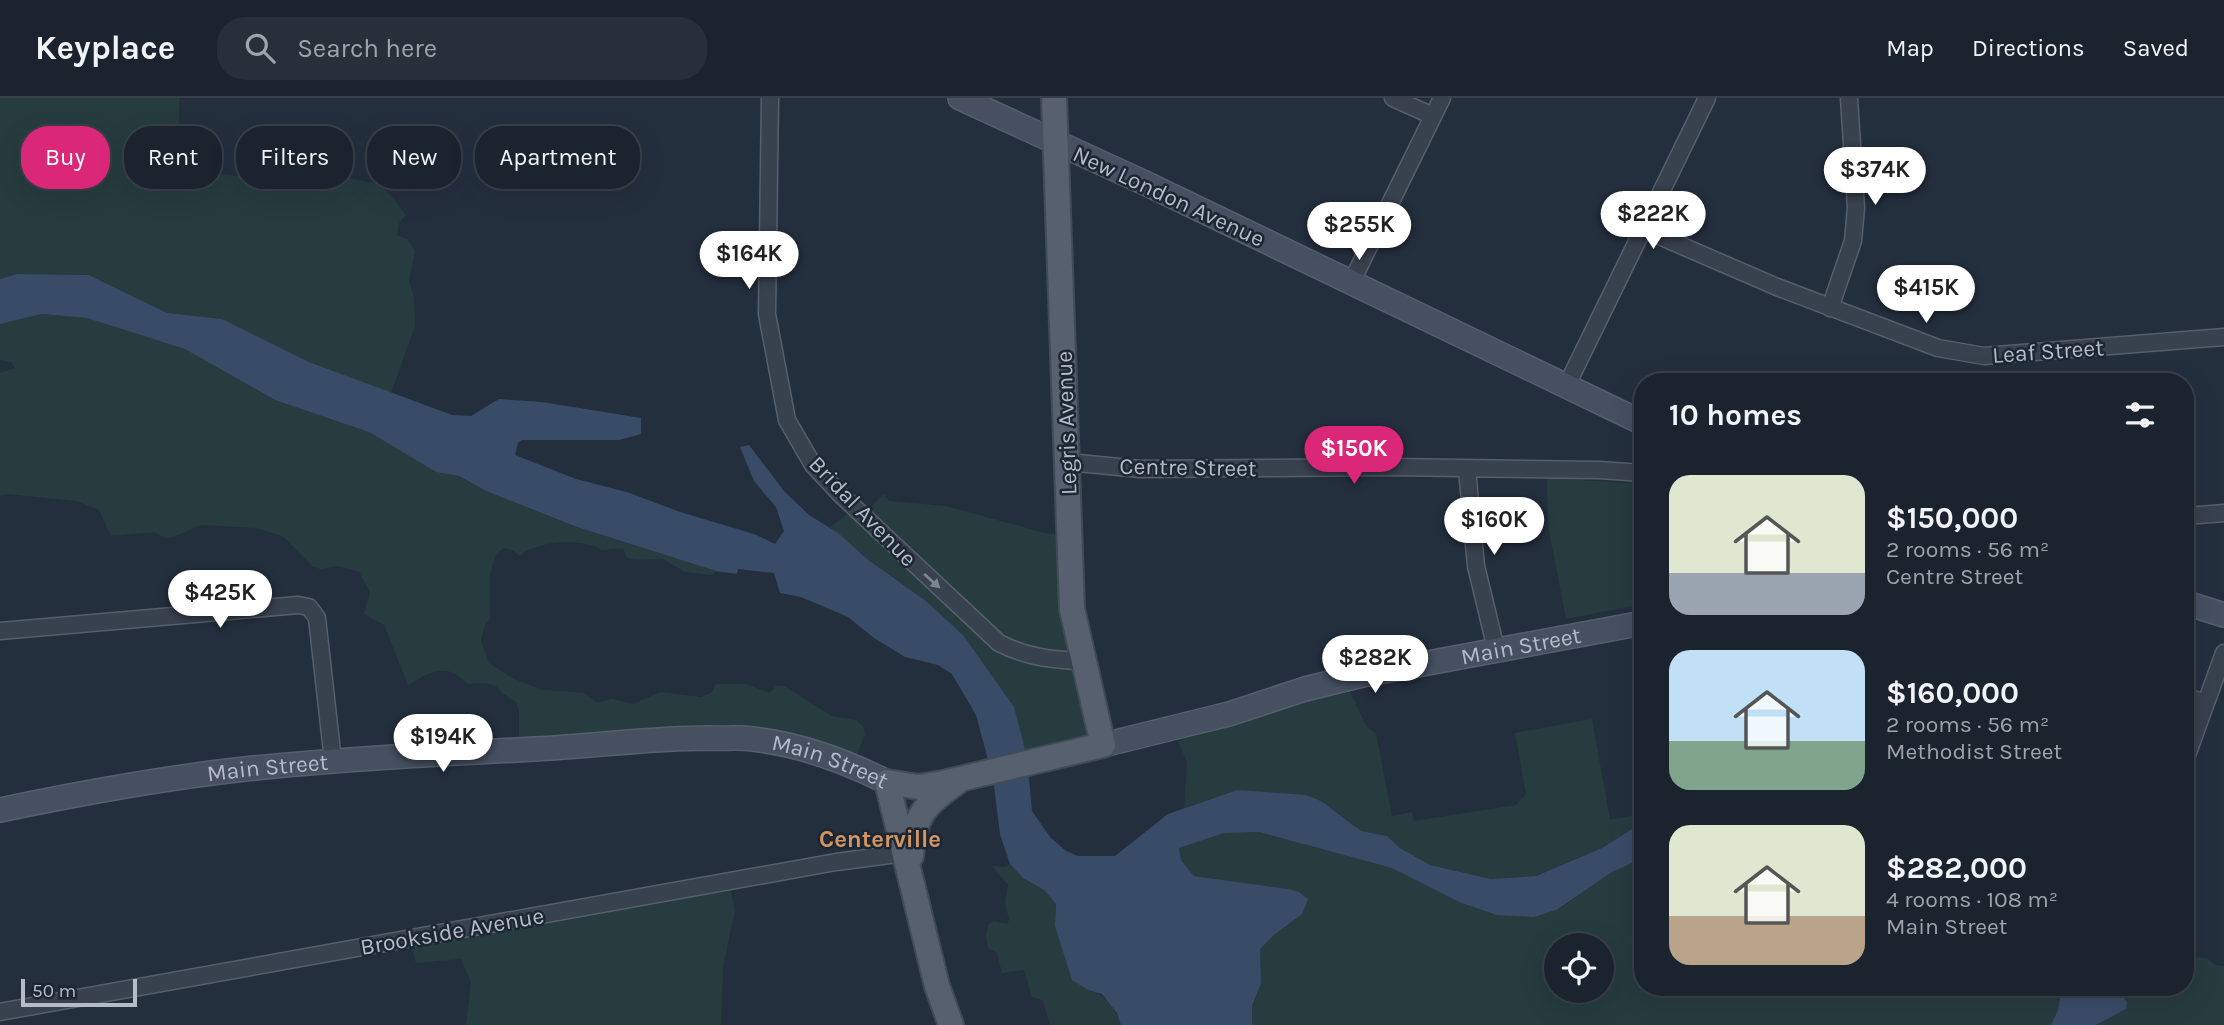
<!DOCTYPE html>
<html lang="en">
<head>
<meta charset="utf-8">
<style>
	body { margin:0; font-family:Karla,sans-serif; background:#282f3a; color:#f1f3f6; height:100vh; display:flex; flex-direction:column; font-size:26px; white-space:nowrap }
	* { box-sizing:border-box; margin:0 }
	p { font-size:23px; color:#a0a4aa }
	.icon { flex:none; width:38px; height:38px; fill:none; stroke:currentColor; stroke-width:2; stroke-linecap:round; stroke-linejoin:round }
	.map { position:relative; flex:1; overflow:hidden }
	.drawer { position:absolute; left:1634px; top:275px; width:560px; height:623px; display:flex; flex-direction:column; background:#1b232e; border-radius:28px; box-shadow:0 7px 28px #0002,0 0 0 2px #39404a }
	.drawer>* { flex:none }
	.hud { position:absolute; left:21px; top:28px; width:665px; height:63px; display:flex; gap:14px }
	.fabs { position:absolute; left:1544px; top:835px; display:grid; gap:14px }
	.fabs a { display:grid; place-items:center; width:70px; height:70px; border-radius:50%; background:#1b232e; box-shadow:0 7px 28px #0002,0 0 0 2px #39404a; font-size:35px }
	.scale { position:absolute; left:21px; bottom:18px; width:116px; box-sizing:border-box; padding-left:7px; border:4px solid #b4bcc9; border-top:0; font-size:19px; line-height:24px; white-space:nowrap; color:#b4bcc9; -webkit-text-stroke:5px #1d2633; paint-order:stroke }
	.price { position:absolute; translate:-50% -60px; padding:0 16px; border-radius:24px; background:#fff; color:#222; font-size:23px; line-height:46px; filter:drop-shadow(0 2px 4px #0008) }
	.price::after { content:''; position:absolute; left:50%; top:42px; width:21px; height:16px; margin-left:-10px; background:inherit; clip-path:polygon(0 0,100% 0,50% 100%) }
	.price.active { background:#db2777; color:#fff }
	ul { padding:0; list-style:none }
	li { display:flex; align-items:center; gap:21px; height:175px; padding:0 35px }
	li span { display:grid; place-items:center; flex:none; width:196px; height:140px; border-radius:21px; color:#555 }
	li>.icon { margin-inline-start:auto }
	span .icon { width:84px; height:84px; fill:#fffc; stroke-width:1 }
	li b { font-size:30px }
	h2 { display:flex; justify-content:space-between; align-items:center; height:84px; padding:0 35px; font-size:30px }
	.pill { padding:0 24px; border-radius:28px; background:#1b232e; box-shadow:0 7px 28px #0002,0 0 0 2px #39404a; font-size:24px; line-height:63px }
	.pill.active { background:#db2777; color:#fff }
	header { display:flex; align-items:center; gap:42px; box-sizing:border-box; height:98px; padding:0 35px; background:#1b232e; border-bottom:2px solid #39404a }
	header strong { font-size:33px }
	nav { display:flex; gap:38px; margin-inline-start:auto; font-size:24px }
	.search { width:490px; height:63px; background:#282f3a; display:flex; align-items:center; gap:18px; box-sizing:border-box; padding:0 24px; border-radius:28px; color:#a0a4aa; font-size:26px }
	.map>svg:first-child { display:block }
	.green { fill:#263c3f; fill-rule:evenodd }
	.water { fill:#394c67 }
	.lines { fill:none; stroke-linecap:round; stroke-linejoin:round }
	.minor-casing { stroke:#565f6c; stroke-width:19 }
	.secondary-casing { stroke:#565f6c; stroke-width:26 }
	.primary-casing { stroke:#414a57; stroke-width:28 }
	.minor { stroke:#38414e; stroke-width:16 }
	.secondary { stroke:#465061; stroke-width:23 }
	.primary { stroke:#56606e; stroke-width:24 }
	.oneway { fill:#7c8592 }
	.labels { text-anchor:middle; stroke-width:5; stroke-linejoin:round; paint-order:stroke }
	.street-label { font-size:23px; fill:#b4bcc9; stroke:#1d2633 }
	.neighbourhood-label { font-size:24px; font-weight:bold; fill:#d59563; stroke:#1d2633 }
</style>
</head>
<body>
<header>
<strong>Keyplace</strong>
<div class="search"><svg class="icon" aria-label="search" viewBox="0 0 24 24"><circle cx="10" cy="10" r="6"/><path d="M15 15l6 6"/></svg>Search here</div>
<nav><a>Map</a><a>Directions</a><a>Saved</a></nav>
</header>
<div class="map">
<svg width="2224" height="927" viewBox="0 0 2224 927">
	<rect width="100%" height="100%" fill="#242f3e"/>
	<path class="green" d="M0,0H179V49L202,74L237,78L341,74C351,83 361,82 374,85C386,88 398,107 406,117L399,125L397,137L407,141L415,153L409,183L414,199L415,228L391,295L309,264L222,221L167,215L89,177L17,176L0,181Z
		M42,216L88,220L186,251L275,302L369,334L436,374L459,378L486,393L577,429L716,473L712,477L685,474L663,461L636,462L627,460L623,450L602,452C584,440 536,442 520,458L512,452L504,450L496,456L490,476V521L485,527L481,542L489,565L512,580L543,592L584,595L597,605L612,601L633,606L660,594L701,599L711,595L716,586H746L769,595L776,588H784L832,618L856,622L863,628L865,636L853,667L754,640L519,651V613L516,604C490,590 505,583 468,586C447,563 430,574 408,587L384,527L364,516L370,494L359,474L338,468L320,471L312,468L284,439L257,430L201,427L174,439L165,440L154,434L111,438L99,412L76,403L7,396L0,398V275L15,270L11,264L0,262V226Z
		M1547,380L1643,386V506L1566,521L1548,427Z
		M884,396L889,403L946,408L1045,435L1067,438L1100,644L1029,665L963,537L926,503L867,461L829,430L847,416H864Z
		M1350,594L1367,629L1376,636L1392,718L1412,714L1414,723L1516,707L1526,696L1515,635L1592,621L1610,722L1636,717L1643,712V724L1602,750L1535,778L1491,781L1430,767L1400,750L1387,738L1361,733L1321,703L1237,692L1184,710L1187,664L1178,643L1304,604Z
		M1259,734L1392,770L1459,804L1559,811L1612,774L1643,760V889H2062L2058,912L2051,927H1252V908L1261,885L1259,851L1275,836L1288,791L1194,778L1181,762L1179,750L1224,735ZM1556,847H1601V892H1556Z
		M1010,766L1023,780L1044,792L1056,806L1055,828L1088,892C1106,897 1115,909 1121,927H1050L1043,903L1032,899L1024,872L1002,875L997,855L988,850L986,839L988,827L994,823L1007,826L1009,822L1005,804L1008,787L992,768L1005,769Z
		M729,785L735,812L723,870L721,927H466L471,885L461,861L416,865L410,841Z
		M2186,858L2207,860L2215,867L2224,868V927H2096L2126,911V904L2114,889H2186Z"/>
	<path class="water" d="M17,176L89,177L167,215L222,221L309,264L452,317L471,318L499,301L542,304L641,320V336L619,342H522L518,345L515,357L576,381L627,394L680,414L754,436L775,446L784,433L776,409L754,383L740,349L749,347L784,393L809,417L838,435L867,461L926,503L963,537L1014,609L1027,659L1032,713L1050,739L1066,753L1078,758H1115L1168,716L1237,692L1306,697L1321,703L1361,733L1387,738L1400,750L1430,767L1491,781L1536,778L1602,750L1643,724V760L1612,774L1558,811L1534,819L1497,817L1459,804L1392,770L1259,734L1224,735L1179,750L1181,762L1194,778L1288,791L1299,794L1308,801L1302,816L1275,836L1260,851L1261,885L1252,908V927H1121L1117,915L1102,896L1088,892L1072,882L1055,828L1056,806L1044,792L1023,780L1010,766L1000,736L993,680L976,617L952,576L938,567L905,559L874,540L848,519L801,499L780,495L774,475L738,471L737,476L716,473L577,429L486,393L459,378L436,374L369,334L275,302L185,251L87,220L42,216L0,226V181Z
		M2062,889H2114L2127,904L2126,911L2096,927H2051L2058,912Z"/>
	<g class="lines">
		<g class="minor-casing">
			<path id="minor" d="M770,0L767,216L787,322L813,367L841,397L999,545C1026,559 1052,562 1082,563
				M1393,0L1433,18
				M1643,131L1777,189L1938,250L1984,258L2224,239
				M1351,185L1442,0
				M1830,210L1853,143L1856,110L1849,0
				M1566,289L1707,0
				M1068,364L1140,371L1394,369L1599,372L1643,375
				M1467,371L1476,468L1496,551
				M2186,418L2224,415
				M0,533L298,507L309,509L317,520L333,663
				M2186,599L2206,605
				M2186,660L2224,555
				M0,914L836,764L905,755"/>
		</g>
		<g class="secondary-casing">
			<g id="secondary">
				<path d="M960,0L1145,85L1643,325"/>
				<path d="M2186,505L2224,517"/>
				<path id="s1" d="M1103,647L1229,616L1305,591L1358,578L1643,525"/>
				<path id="s2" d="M0,712C81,695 163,680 245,671C342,661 438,656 535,651C593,648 651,640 710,640C723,641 738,639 752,641C799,646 845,663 887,684"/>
			</g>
		</g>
		<g class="primary-casing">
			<path id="primary" d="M911,758C913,719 925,706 957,684
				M951,927L937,888L887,684L918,689L943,685L1103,647L1072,511L1054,0"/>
		</g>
		<use href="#minor" class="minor"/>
		<use href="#secondary" class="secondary"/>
		<use href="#primary" class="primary"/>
	</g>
	<defs><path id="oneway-solid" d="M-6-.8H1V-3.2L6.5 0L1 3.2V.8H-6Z" transform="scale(1.75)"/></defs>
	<use class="oneway" href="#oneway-solid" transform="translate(932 483) rotate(42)"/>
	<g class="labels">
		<g class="street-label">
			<text transform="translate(1169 98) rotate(25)" y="8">New London Avenue</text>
			<text transform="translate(2048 253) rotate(-4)" y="8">Leaf Street</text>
			<text transform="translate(1066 325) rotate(-92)" y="8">Legris Avenue</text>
			<text transform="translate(1188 369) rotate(1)" y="8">Centre Street</text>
			<text transform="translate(863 413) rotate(46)" y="8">Bridal Avenue</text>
			<text dy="8" stroke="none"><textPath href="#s1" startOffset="430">Main Street</textPath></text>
			<text dy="8" stroke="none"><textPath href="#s2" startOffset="838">Main Street</textPath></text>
			<text dy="8" stroke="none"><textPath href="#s2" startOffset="271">Main Street</textPath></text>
			<text transform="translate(452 833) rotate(-10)" y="8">Brookside Avenue</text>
		</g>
		<g class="neighbourhood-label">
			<text x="880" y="749">Centerville</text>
		</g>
	</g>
</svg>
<div class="fabs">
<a><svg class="icon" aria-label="locate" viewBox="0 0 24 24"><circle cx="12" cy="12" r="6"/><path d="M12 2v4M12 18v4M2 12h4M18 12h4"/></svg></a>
</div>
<div class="scale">50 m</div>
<b class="price" style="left:1875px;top:109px">$374K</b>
<b class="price" style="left:1653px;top:153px">$222K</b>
<b class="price" style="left:1359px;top:164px">$255K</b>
<b class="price" style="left:749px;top:193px">$164K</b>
<b class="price" style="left:1926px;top:227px">$415K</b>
<b class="price active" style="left:1354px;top:388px">$150K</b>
<b class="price" style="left:1494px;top:459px">$160K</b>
<b class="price" style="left:220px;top:532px">$425K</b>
<b class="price" style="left:1375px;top:597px">$282K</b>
<b class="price" style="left:443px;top:676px">$194K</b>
<div class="hud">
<a class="pill active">Buy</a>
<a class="pill">Rent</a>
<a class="pill">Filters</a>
<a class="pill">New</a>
<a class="pill">Apartment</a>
</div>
<section class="drawer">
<h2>10 homes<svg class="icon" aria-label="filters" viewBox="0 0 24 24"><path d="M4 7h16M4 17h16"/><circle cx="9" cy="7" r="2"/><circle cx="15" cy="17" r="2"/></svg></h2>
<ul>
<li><span style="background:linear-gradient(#dfe7d0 70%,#9aa5b1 0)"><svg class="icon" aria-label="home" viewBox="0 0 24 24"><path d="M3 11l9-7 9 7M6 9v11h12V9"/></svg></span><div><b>$150,000</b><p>2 rooms · 56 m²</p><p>Centre Street</p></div></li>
<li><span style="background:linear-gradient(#bfe0f5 65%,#7fa58c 0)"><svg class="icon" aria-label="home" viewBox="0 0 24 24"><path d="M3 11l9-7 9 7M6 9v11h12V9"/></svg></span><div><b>$160,000</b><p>2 rooms · 56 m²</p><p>Methodist Street</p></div></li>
<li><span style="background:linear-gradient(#dfe7d0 65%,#b9a48a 0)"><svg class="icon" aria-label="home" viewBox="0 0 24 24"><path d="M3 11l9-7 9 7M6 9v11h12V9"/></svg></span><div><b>$282,000</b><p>4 rooms · 108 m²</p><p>Main Street</p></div></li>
</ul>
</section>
</div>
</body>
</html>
